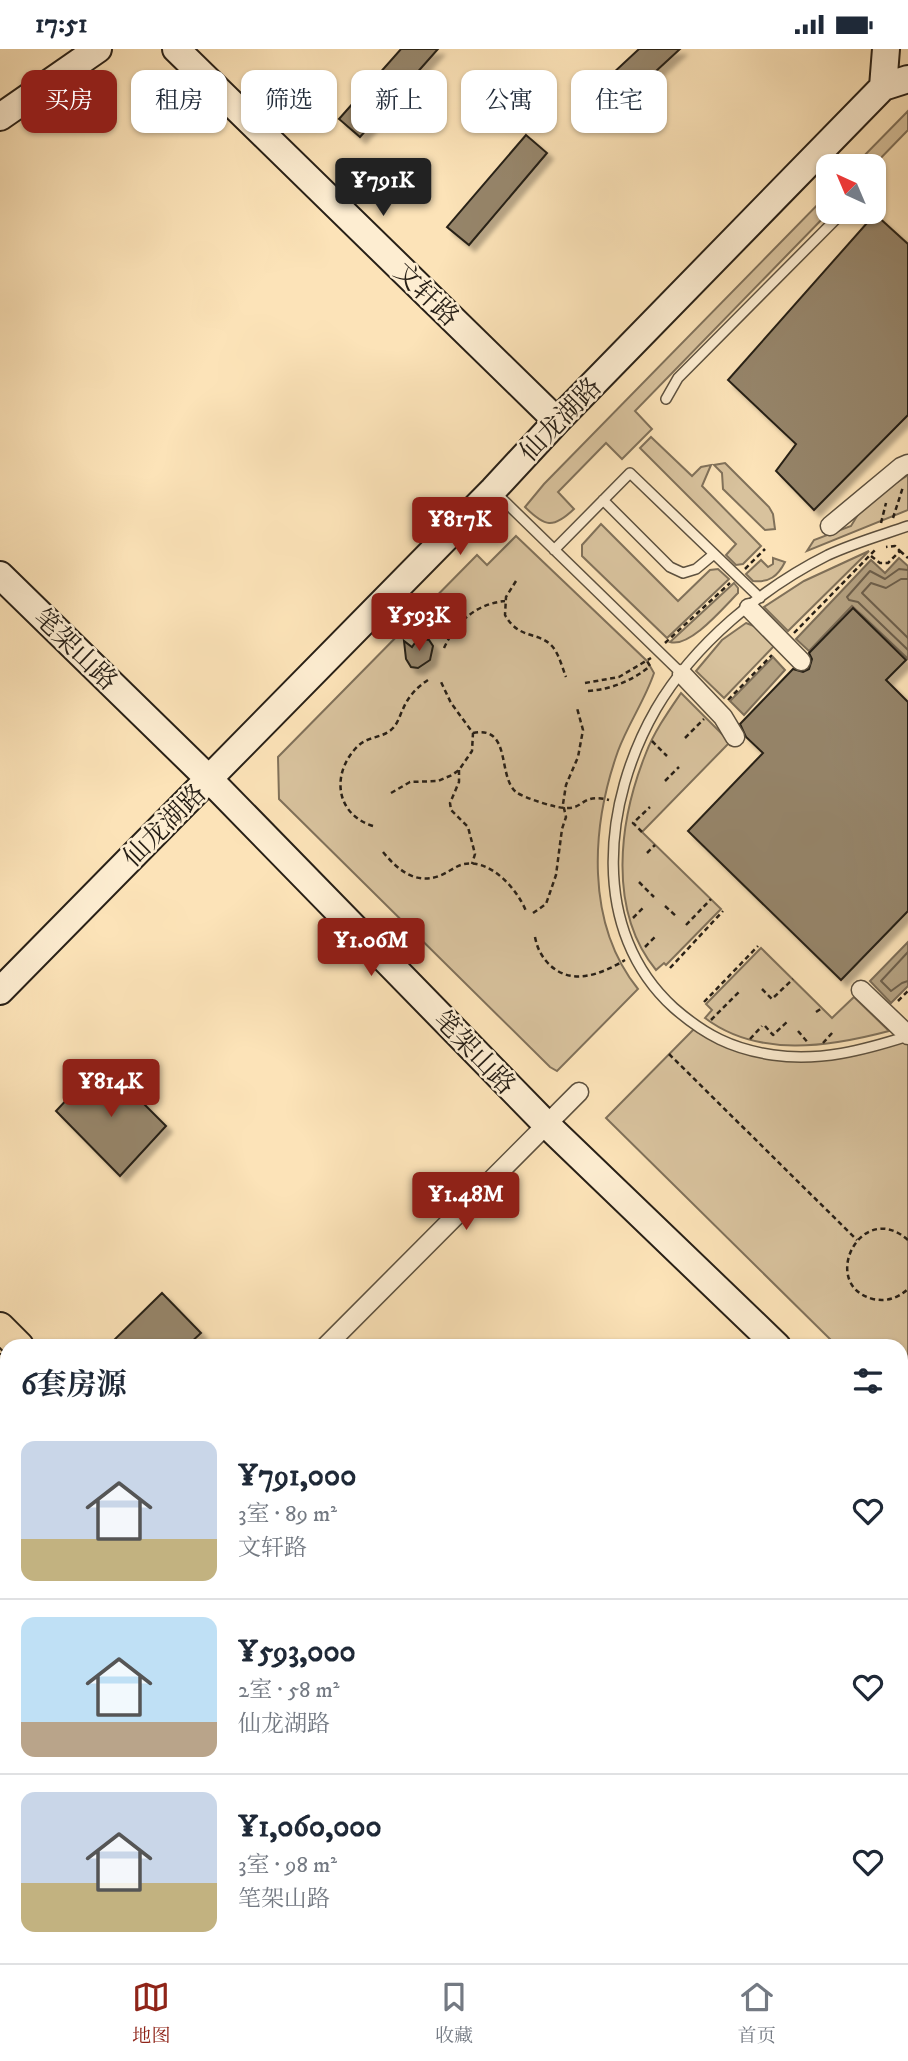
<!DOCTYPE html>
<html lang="zh">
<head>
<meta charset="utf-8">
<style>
	body { margin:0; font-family:"IM FELL DW Pica","Noto Serif SC",serif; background:#f2f2f3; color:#1f2937; height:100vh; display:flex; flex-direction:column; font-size:26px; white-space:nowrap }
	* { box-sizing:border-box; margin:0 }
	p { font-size:23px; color:#747a83 }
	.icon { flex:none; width:38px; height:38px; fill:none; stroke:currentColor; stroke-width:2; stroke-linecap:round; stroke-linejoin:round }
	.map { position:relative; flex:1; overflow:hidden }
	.panel { position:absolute; left:0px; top:1290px; width:908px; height:625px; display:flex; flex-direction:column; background:#fff; border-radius:21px 21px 0 0; box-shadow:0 2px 5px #0004 }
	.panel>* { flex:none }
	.top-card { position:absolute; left:21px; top:21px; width:866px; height:63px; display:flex; gap:14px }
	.needle { width:46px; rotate:316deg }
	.tools { position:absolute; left:816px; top:105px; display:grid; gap:14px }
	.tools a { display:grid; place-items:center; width:70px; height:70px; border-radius:14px; background:#fff; box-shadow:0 2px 5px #0004; font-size:35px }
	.price { position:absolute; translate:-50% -60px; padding:0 16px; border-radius:7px; background:#8f2418; color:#fff; font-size:23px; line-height:46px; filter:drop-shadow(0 2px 4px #0008) }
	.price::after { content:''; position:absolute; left:50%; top:42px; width:21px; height:16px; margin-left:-10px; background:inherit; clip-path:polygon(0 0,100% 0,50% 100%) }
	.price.on { background:#222; color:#fff }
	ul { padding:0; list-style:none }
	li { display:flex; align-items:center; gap:21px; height:175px; padding:0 21px }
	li+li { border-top:2px solid #e0e1e3 }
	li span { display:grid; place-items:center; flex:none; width:196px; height:140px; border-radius:14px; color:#555 }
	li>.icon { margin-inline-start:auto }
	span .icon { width:84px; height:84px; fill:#fffc; stroke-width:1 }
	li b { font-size:30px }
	h2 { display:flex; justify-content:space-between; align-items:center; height:84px; padding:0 21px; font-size:30px }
	.pill { padding:0 24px; border-radius:14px; background:#fff; box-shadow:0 2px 5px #0004; font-size:24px; line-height:63px }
	.pill.on { background:#8f2418; color:#fff }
	.status { display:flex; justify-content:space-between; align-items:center; height:49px; padding:0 35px; background:#fff; direction:ltr }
	.status svg { height:19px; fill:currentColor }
	.menu { display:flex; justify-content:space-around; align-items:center; height:98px; border-top:2px solid #e0e1e3; background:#fff; font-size:19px; color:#747a83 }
	.menu a { display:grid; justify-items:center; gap:4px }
	.menu .on { color:#8f2418 }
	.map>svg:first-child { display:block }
	.green { fill:#d8c29d; stroke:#80715a; stroke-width:2 }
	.water { fill:#b4a181; stroke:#7c6d57; stroke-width:2 }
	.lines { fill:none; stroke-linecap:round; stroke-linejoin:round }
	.shore { stroke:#6e604c; stroke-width:2 }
	.building { fill:#96856b; stroke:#282017; stroke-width:2; filter:url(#shadow) }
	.lane-casing { stroke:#5d513f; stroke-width:12 }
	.street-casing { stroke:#5d513f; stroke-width:21 }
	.secondary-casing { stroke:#282017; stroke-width:30 }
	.primary-casing { stroke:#282017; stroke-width:32 }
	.path { stroke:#282017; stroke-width:2.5; stroke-dasharray:5 3.5; stroke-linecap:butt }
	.lane { stroke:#fdedd1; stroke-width:9 }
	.street { stroke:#fdedd1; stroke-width:18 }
	.secondary { stroke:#fdedd1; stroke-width:26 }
	.primary { stroke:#fce3b8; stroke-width:28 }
	.labels { text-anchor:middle; stroke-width:5; stroke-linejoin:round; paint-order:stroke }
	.street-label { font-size:26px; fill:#282017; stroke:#fdedd1 }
</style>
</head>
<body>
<div class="status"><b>17:51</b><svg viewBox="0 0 49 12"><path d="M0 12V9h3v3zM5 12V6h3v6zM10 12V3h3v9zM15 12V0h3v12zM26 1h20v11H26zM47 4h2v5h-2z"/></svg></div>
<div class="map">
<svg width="908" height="1914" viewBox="0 0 908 1914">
	<defs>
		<filter id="shadow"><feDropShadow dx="6" dy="6" stdDeviation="2" flood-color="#0004"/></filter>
	</defs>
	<rect width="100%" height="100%" fill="#fce3b8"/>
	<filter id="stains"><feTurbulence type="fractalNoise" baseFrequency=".00286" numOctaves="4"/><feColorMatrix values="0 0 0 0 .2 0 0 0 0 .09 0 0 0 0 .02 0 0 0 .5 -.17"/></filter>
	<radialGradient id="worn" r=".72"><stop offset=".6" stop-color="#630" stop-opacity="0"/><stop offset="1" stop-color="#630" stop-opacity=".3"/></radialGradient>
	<path class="green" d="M908,62V81L873,117H854Z
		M828,145L829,163L635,362L652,380L622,410L606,394L558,443L574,460C553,480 545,478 525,458L544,435Z
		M651,388L692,427L701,418L711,416L702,437L761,497L743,515L736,516L726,506L736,495L640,399Z
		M725,414L769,458L773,465L775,480L765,481L723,440L722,424L714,416Z
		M908,426V461L807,502L814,491L851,477L865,454Z
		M601,475L678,552L710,521L718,520L729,530L667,589L582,507V496Z
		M516,487L647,612L654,624C645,651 628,675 618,702C591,778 585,874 638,940L557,1022L550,1018L279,750L278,708L477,506L487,516Z
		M869,502L788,582L764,558L804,532Z
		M773,509L785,513C778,527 769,534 753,532L746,525L761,511L768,518L773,515Z
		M734,534L738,539V544C724,558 690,599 670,593Z
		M746,574L754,577L774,597L724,649L696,622L722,591Z
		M681,644L730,693L642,783L721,860L666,916L664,914L656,921C607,861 619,771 646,704C654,683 668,663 681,644Z
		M761,899L832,969L854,948L889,982C829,998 758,1009 705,969L712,961L706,955Z
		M696,978L746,1001L813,1008L908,986V1341L901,1347V1297H837L606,1069Z"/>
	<path class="water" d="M899,509L908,517V610L852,557L809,602L796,590L871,511L885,524Z
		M773,608L785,621L744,666L730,652Z
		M908,893V937L891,954L870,932Z"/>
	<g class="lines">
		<path class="shore" d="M908,521L899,520L885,530L870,522L847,548L849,551L858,553L908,601
			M908,530H901L886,539L871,534L862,544L908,589
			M908,903L881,932L891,942L902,934L908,932"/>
	</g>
	<path class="building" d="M401,0H438L360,88L339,70Z
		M639,0H680L630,46L611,26Z
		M526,86L547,104L469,196L447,178Z
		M875,165L908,195V366L814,461L776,422L796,395L728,331Z
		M853,559L906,611L886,631L908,653V862L841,931L688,782L763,704L746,688L740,675L793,620L803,623L809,620L812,610L809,604Z
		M423,590L429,591L433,597L430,611L418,619L411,618L406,610L404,592L412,598L417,591Z
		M102,1013L166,1077L120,1127L56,1062Z
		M162,1244L201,1284L187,1297H108Z"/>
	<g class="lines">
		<g class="lane-casing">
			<path id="lane" d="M666,350L678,329L843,163
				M494,442L682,625
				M603,451L670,518L683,524L696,520L714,505
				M908,477C882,486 854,494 828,506C762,539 694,595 656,660C603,752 589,882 674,959C705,986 732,1000 773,1006C820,1013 864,1001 908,987
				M554,501L630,424L760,549
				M0,1408L7,1415
				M901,1625L908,1624
				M0,1703H7
				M901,1728L908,1727
				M0,1797H7"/>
		</g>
		<g class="street-casing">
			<path id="street" d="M830,477L901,418L908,415
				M749,559L801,612
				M682,625L723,668L735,688
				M861,941L908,986
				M326,1297L579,1043"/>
		</g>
		<g class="secondary-casing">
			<path id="secondary" d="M176,0L557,372
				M886,0L883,38L908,30
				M0,68L98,0
				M0,526L209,730L546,1075L777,1297
				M0,942L493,441L557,372L883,38
				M901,1394L908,1388
				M901,1417L908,1424"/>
		</g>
		<g class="primary-casing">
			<path id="primary" d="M0,1278L19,1297
				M0,1320L7,1327
				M901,1645L908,1644
				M901,1693L908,1692
				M0,1721H7
				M0,1764H7
				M447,1908L449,1914
				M483,1908L484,1914"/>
		</g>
		<path class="path" d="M893,469L903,438
			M881,474L886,454
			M900,502L908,509
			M871,507L880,514H888L900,502L895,497L886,498
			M745,520L765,500
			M516,532L506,548L505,566C519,591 538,582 552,597C559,605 562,618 566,628
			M794,584L875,501
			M665,594L730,534
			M444,599C456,573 476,555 505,552
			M585,634L619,628L651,609
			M588,642C612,640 632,632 650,617L647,612
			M728,651L772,606
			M473,684C512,676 497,727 516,743C524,749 558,760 568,759C584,759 583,744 609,751
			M685,689L704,670
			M652,692L667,707
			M459,721V733L450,754L451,761L468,778L475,805L472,815
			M665,732L679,718
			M391,744L410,733L438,732L452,726L459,721L472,702L473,684L451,654L441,633
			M373,777C334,765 331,722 359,696C369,687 384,689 393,679C398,674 400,666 403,660C409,646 418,637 431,629
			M642,783L633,774L650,758
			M383,803C397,820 415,836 439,827C448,824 455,817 464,815C491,810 517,840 526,862
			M647,804L655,796
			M639,833L654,848
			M665,857L676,867
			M533,864L546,855L556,826L562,780L566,768L563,755L566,736L578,708L583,681L577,659
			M633,869L643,859
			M686,876L711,850
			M535,888C537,898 540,905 547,913C569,938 600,926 625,911
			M645,898L657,886
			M670,919L723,862
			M762,940L772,950L793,930
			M898,952L908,942
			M704,953L758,897
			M816,963L822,959
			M711,971L741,941
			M765,977L773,986L788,972
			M798,982L809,995
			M750,990L762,977
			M823,994L833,983
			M669,1005L857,1191
			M908,1191C861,1149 818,1236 873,1250C887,1253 898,1249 908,1240"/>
		<use href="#lane" class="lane"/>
		<use href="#street" class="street"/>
		<use href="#secondary" class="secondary"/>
		<use href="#primary" class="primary"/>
	</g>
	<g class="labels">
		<g class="street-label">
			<text transform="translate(427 245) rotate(44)" y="9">文轩路</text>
			<text transform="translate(560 370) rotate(-46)" y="9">仙龙湖路</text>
			<text transform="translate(76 600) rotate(44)" y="9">笔架山路</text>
			<text transform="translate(164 776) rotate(-45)" y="9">仙龙湖路</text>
			<text transform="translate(475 1003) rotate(46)" y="9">笔架山路</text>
		</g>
	</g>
	<rect width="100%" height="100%" filter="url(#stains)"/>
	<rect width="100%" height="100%" fill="url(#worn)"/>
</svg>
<div class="tools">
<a><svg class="needle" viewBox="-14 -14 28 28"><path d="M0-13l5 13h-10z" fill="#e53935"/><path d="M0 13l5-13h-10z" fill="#747a83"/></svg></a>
</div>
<b class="price on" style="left:383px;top:169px">¥791K</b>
<b class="price" style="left:460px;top:508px">¥817K</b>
<b class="price" style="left:419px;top:604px">¥593K</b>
<b class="price" style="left:371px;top:929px">¥1.06M</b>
<b class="price" style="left:111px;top:1070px">¥814K</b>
<b class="price" style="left:466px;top:1183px">¥1.48M</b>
<div class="top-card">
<a class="pill on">买房</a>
<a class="pill">租房</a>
<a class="pill">筛选</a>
<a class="pill">新上</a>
<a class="pill">公寓</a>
<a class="pill">住宅</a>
</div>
<section class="panel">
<h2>6套房源<svg class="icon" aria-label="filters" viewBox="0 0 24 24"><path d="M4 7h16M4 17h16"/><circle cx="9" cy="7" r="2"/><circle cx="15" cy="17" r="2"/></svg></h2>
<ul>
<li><span style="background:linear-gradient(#c9d6e8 70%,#c2b280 0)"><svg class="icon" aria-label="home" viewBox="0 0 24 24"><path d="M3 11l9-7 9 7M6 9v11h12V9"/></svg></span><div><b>¥791,000</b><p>3室 · 89 m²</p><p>文轩路</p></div><svg class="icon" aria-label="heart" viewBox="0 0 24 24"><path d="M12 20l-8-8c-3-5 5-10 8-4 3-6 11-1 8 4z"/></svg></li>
<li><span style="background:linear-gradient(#bfe0f5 75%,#b9a48a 0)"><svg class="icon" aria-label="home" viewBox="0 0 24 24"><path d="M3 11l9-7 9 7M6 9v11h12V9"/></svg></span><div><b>¥593,000</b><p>2室 · 58 m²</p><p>仙龙湖路</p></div><svg class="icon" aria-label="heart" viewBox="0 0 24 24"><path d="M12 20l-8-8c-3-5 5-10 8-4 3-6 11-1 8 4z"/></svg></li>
<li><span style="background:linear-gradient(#c9d6e8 65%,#c2b280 0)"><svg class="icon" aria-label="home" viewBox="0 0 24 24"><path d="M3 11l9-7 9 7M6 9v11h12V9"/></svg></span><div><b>¥1,060,000</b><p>3室 · 98 m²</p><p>笔架山路</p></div><svg class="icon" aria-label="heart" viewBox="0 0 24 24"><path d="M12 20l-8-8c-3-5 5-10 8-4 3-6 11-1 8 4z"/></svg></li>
</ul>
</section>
</div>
<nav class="menu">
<a class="on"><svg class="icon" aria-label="map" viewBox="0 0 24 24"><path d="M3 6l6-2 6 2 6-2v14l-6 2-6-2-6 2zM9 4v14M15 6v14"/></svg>地图</a>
<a><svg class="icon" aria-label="saved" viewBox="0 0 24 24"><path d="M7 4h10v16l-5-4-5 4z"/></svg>收藏</a>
<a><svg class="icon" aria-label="home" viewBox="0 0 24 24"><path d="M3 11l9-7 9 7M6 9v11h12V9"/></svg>首页</a>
</nav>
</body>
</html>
